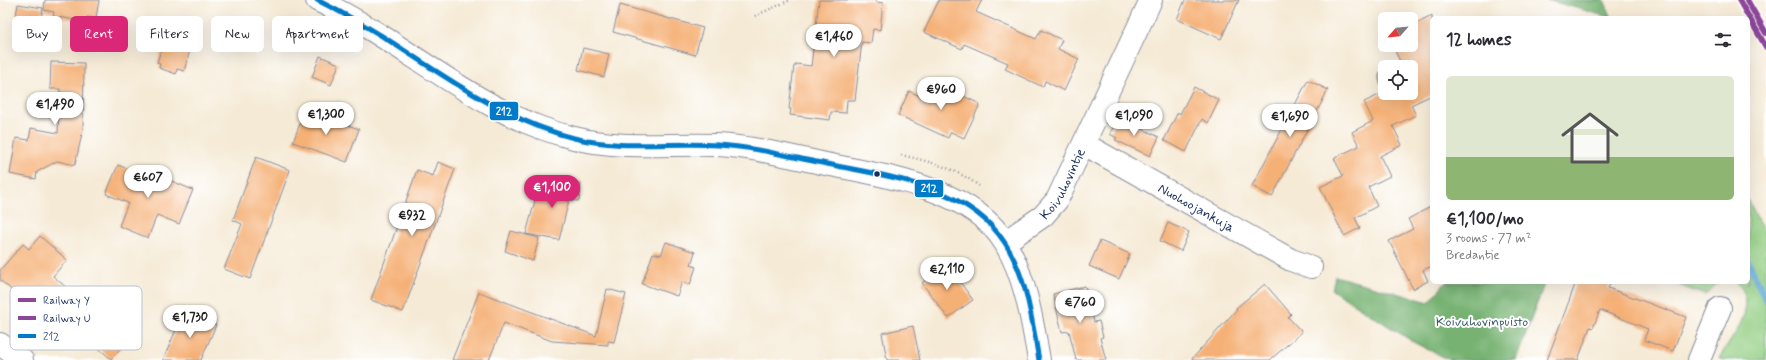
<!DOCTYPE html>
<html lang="en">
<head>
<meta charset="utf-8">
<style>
	body { margin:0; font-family:Mynerve,sans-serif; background:#f2f2f3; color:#2b2b33; height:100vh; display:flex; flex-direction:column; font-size:15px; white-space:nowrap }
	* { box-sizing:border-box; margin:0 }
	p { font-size:13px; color:#7c7c81 }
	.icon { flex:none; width:22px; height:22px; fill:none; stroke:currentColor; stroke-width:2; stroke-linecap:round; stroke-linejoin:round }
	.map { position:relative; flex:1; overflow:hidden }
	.panel { position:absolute; left:1430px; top:16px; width:320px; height:268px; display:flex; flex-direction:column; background:#fff; border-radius:6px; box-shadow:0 4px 16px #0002 }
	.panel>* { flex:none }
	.top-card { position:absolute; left:12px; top:16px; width:380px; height:36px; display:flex; gap:8px }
	.needle { width:26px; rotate:243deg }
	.fabs { position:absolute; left:1378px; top:12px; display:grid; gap:8px }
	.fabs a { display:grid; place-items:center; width:40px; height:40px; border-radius:6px; background:#fff; box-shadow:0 4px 16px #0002; font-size:20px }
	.price { position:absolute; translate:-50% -34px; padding:0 9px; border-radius:14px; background:#fff; color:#222; font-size:13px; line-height:26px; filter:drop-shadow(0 1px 2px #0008) }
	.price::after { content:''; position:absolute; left:50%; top:24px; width:12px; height:9px; margin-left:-6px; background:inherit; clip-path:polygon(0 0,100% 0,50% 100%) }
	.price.current { background:#db2777; color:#fff }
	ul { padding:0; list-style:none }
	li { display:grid; align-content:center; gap:8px; height:212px; padding:0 16px }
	li span { display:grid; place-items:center; height:124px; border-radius:6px; color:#555 }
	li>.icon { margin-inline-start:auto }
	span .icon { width:72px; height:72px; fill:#fffc; stroke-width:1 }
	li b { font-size:17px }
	h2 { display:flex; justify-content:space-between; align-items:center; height:48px; padding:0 16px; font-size:17px }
	.tag { padding:0 14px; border-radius:6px; background:#fff; box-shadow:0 4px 16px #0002; font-size:14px; line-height:36px }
	.tag.current { background:#db2777; color:#fff }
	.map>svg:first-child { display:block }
	.green { fill:#94cf84; stroke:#587f71 }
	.forest { fill:#77b272; stroke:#497068 }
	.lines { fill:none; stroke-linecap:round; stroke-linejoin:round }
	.stream { stroke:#61a8d8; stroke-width:7 }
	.building { fill:#f5b076 }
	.minor-casing { stroke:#888c9a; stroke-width:24 }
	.path { stroke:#888c9a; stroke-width:2.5; stroke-dasharray:1 3; stroke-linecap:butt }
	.minor { stroke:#fff; stroke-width:22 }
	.bus-1-casing { stroke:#fff; stroke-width:8 }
	.bus-1 { stroke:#007ac9; stroke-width:5 }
	.rail-1-casing { stroke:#fff; stroke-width:9 }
	.rail-2-casing { stroke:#fff; stroke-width:9 }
	.rail-1 { stroke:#8c4799; stroke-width:6 }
	.rail-2 { stroke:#8c4799; stroke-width:6 }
	.bus-dot { fill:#1b2f5e; stroke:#fff; stroke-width:1.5 }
	.labels { text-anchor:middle; stroke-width:4; stroke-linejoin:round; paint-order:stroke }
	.street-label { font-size:14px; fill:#1b2f5e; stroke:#fff }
	.park-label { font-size:14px; fill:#3f5f69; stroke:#fff }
	.key { fill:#fff; stroke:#bbc1cf; stroke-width:1 }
	.key-label { font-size:11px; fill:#1b2f5e }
	.line-badge { stroke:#fff; stroke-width:1.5 }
	.badge-label { font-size:11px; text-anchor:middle; font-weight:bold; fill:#fff }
</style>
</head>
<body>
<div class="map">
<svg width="1766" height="360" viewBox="0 0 1766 360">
	<rect width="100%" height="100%" fill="#fff"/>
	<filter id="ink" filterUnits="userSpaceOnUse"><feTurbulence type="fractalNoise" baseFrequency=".025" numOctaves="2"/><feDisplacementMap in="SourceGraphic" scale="8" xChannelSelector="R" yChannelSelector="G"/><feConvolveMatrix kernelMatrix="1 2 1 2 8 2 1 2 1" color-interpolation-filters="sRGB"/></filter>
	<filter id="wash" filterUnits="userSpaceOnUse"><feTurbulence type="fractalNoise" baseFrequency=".012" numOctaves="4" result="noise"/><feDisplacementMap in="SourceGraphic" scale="16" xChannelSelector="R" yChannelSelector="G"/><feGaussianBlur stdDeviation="0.9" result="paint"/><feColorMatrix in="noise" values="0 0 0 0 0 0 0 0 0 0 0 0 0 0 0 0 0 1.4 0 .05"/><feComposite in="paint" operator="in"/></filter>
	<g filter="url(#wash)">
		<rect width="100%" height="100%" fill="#f5ead5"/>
		<path class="green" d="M1748,199L1766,237V360H1724L1719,358C1732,338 1762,302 1735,282H1748Z
			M1670,282H1719L1705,295Z"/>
		<path class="forest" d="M1547,0H1604L1612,18Z
			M1335,276L1429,302L1446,282H1545L1516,360H1449L1415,343L1332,290Z"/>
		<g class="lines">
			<path class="stream" d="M1748,262L1766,300"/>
		</g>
		<g id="blocks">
			<path class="building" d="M45,0H99L96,18L87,17V22L53,16L54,12L44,10Z
				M819,0H876V2L883,3L880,30L873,29L871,43L862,42L855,100H847L846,113L831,112L830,120L790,115L791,109H789L794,66H796V64L811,66Z
				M939,0H982L976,12L1036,39L1041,30L1062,40L1058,49L1079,59L1064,91L1045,81L1043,87L1005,69L1008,63L964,44L962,49L924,32Z
				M1185,0H1239L1221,39L1177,19Z
				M18,4L43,8L39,31L14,27Z
				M620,5L703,28L695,55L613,32Z
				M1432,16V95L1411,105L1416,115L1393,126L1402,145L1380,156L1390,176L1368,187L1377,206L1355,218L1360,228L1344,236L1320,187L1343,176L1334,158L1359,146L1352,132L1373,121L1364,102L1385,92L1379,80V73L1385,70V93H1411V67H1392L1401,63L1395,51L1411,45L1417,41L1411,26Z
				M164,39L191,47L184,71L177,69L176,74L159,68L160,64L157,63Z
				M583,48L609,54L604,77L578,70Z
				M320,56L339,64L331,85L312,77Z
				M51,62L84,63L83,129L75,165L57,161L37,172L36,179L10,174L16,138L29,140L31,128L58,133L60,89H50Z
				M1308,80L1328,90L1272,197L1252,186Z
				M934,82L980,104L964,138L951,132L948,138L898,115L909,91L926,99Z
				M1194,87L1219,100L1208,123L1202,119L1186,152L1164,140L1178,112L1180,114Z
				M305,110L359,129L347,162L293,142Z
				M1117,119L1123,122L1124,120L1159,137L1150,156L1115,140L1117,138L1110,134Z
				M256,157L290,170L250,279L224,269L242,224L233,220Z
				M438,162L455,169L403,312L371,300L417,170L433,176Z
				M118,165L141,174L143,169L193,190L179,224L157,215L148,238L119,226L128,203L106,194Z
				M548,180L581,183L579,201L569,200L559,240L526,234L537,193L546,196Z
				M1432,206V266L1423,270L1428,281L1413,289L1389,241L1413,229L1408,219Z
				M1168,223L1189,232L1181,251L1160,241Z
				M511,231L539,238L533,261L505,251Z
				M40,236L67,260L53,276L97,314L109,300L139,327L111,359L59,314L51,324L0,280V270L23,244L29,249Z
				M1100,241L1130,254L1119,279L1089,266Z
				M666,242L695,252L691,265L696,267L690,285L682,282L677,296L642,284L653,253L661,255Z
				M947,264L973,300L948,318L922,283Z
				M1576,282H1611L1608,288L1686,317L1673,351L1644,340L1648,329L1600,310L1593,328L1590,327L1578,360H1547Z
				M1265,284L1291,314L1288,317L1302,332L1270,360H1191L1237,309L1236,308Z
				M1085,286L1094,322L1099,321L1103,337L1100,338L1106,360H1076L1069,331L1062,332L1053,294Z
				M607,289L626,294L614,342L608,341V345L552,341L504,323L489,360H452L479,292L596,336Z
				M184,311L216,325L201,360H163Z
				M913,326L920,360H887L882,333Z"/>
		</g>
	</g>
	<g filter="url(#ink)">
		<use href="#blocks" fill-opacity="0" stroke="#888c9a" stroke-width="1"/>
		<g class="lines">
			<g class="minor-casing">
				<g id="minor">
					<path d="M317,0C405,41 478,115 574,138C621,150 671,143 718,145C753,147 788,156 821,163C879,175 972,187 1005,243C1026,278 1032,320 1039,360"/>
					<path id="s1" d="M1084,144L1291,260L1311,267"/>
					<path id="s2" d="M1005,242L1043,216L1057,200L1151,0"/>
					<path d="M0,344L22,360"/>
					<path d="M1699,360L1720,308"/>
				</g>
			</g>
			<path class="path" d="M755,16L790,0
				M901,155C928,161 956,168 979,186"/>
			<use href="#minor" class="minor"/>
			<g class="bus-1-casing">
				<path id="bus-1" d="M317,0C339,11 361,23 382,36C443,75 503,120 574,138C622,150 670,142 718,145C753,147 787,156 822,163C884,176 967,184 1005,243C1027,277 1032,321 1039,360"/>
			</g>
			<use href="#bus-1" class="bus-1"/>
			<g class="rail-1-casing">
				<path id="rail-1" d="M1739,0L1766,47"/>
			</g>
			<g class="rail-2-casing">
				<path id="rail-2" d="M1747,0L1766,33"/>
			</g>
			<use href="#rail-1" class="rail-1"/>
			<use href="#rail-2" class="rail-2"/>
		</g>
	</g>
	<circle class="bus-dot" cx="877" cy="174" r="3.5"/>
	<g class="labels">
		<g class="street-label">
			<text dy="5" stroke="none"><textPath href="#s2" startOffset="84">Koivuhovintie</textPath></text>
			<text dy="5" stroke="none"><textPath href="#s1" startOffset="129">Nuohoojankuja</textPath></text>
		</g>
		<g class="park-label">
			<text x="1482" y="326">Koivuhovinpuisto</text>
		</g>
	</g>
	<rect x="10" y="286" width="132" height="64" rx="6" class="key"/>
	<rect x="18" y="298" width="18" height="4" fill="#8c4799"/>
	<rect x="18" y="316" width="18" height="4" fill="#8c4799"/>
	<rect x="18" y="334" width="18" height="4" fill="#007ac9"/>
	<g class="key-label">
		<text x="43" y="304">Railway Y</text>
		<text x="43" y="322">Railway U</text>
		<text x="43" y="340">212</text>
	</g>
	<g class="line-badge">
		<rect x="489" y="101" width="30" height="20" rx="4" fill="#007ac9"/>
		<rect x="914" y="179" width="30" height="19" rx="4" fill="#007ac9"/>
	</g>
	<g class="badge-label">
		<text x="504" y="115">212</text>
		<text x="929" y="192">212</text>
	</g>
</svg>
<div class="fabs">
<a><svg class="needle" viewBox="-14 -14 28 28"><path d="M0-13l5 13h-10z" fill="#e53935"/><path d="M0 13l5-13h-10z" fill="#7c7c81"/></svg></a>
<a><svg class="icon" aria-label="locate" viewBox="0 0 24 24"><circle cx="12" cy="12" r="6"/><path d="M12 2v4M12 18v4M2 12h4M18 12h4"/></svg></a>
</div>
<b class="price" style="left:834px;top:58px">€1,460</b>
<b class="price" style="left:941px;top:111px">€960</b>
<b class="price" style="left:55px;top:126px">€1,490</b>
<b class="price" style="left:326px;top:136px">€1,300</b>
<b class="price" style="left:1134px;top:137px">€1,090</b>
<b class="price" style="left:1290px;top:138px">€1,690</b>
<b class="price" style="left:148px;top:199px">€607</b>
<b class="price current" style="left:552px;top:209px">€1,100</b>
<b class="price" style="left:412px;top:237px">€932</b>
<b class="price" style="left:947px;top:291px">€2,110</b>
<b class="price" style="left:1080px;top:324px">€760</b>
<b class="price" style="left:190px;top:339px">€1,730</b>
<div class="top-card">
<a class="tag">Buy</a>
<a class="tag current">Rent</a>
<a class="tag">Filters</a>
<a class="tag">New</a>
<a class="tag">Apartment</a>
</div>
<section class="panel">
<h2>12 homes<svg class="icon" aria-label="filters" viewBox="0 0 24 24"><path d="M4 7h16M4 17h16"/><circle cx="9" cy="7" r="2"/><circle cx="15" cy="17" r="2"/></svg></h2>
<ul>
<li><span style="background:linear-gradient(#dfe7d0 65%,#8fb573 0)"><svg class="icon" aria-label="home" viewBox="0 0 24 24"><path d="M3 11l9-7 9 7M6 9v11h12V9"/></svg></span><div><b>€1,100/mo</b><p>3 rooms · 77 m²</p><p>Bredantie</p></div></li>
</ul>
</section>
</div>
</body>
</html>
